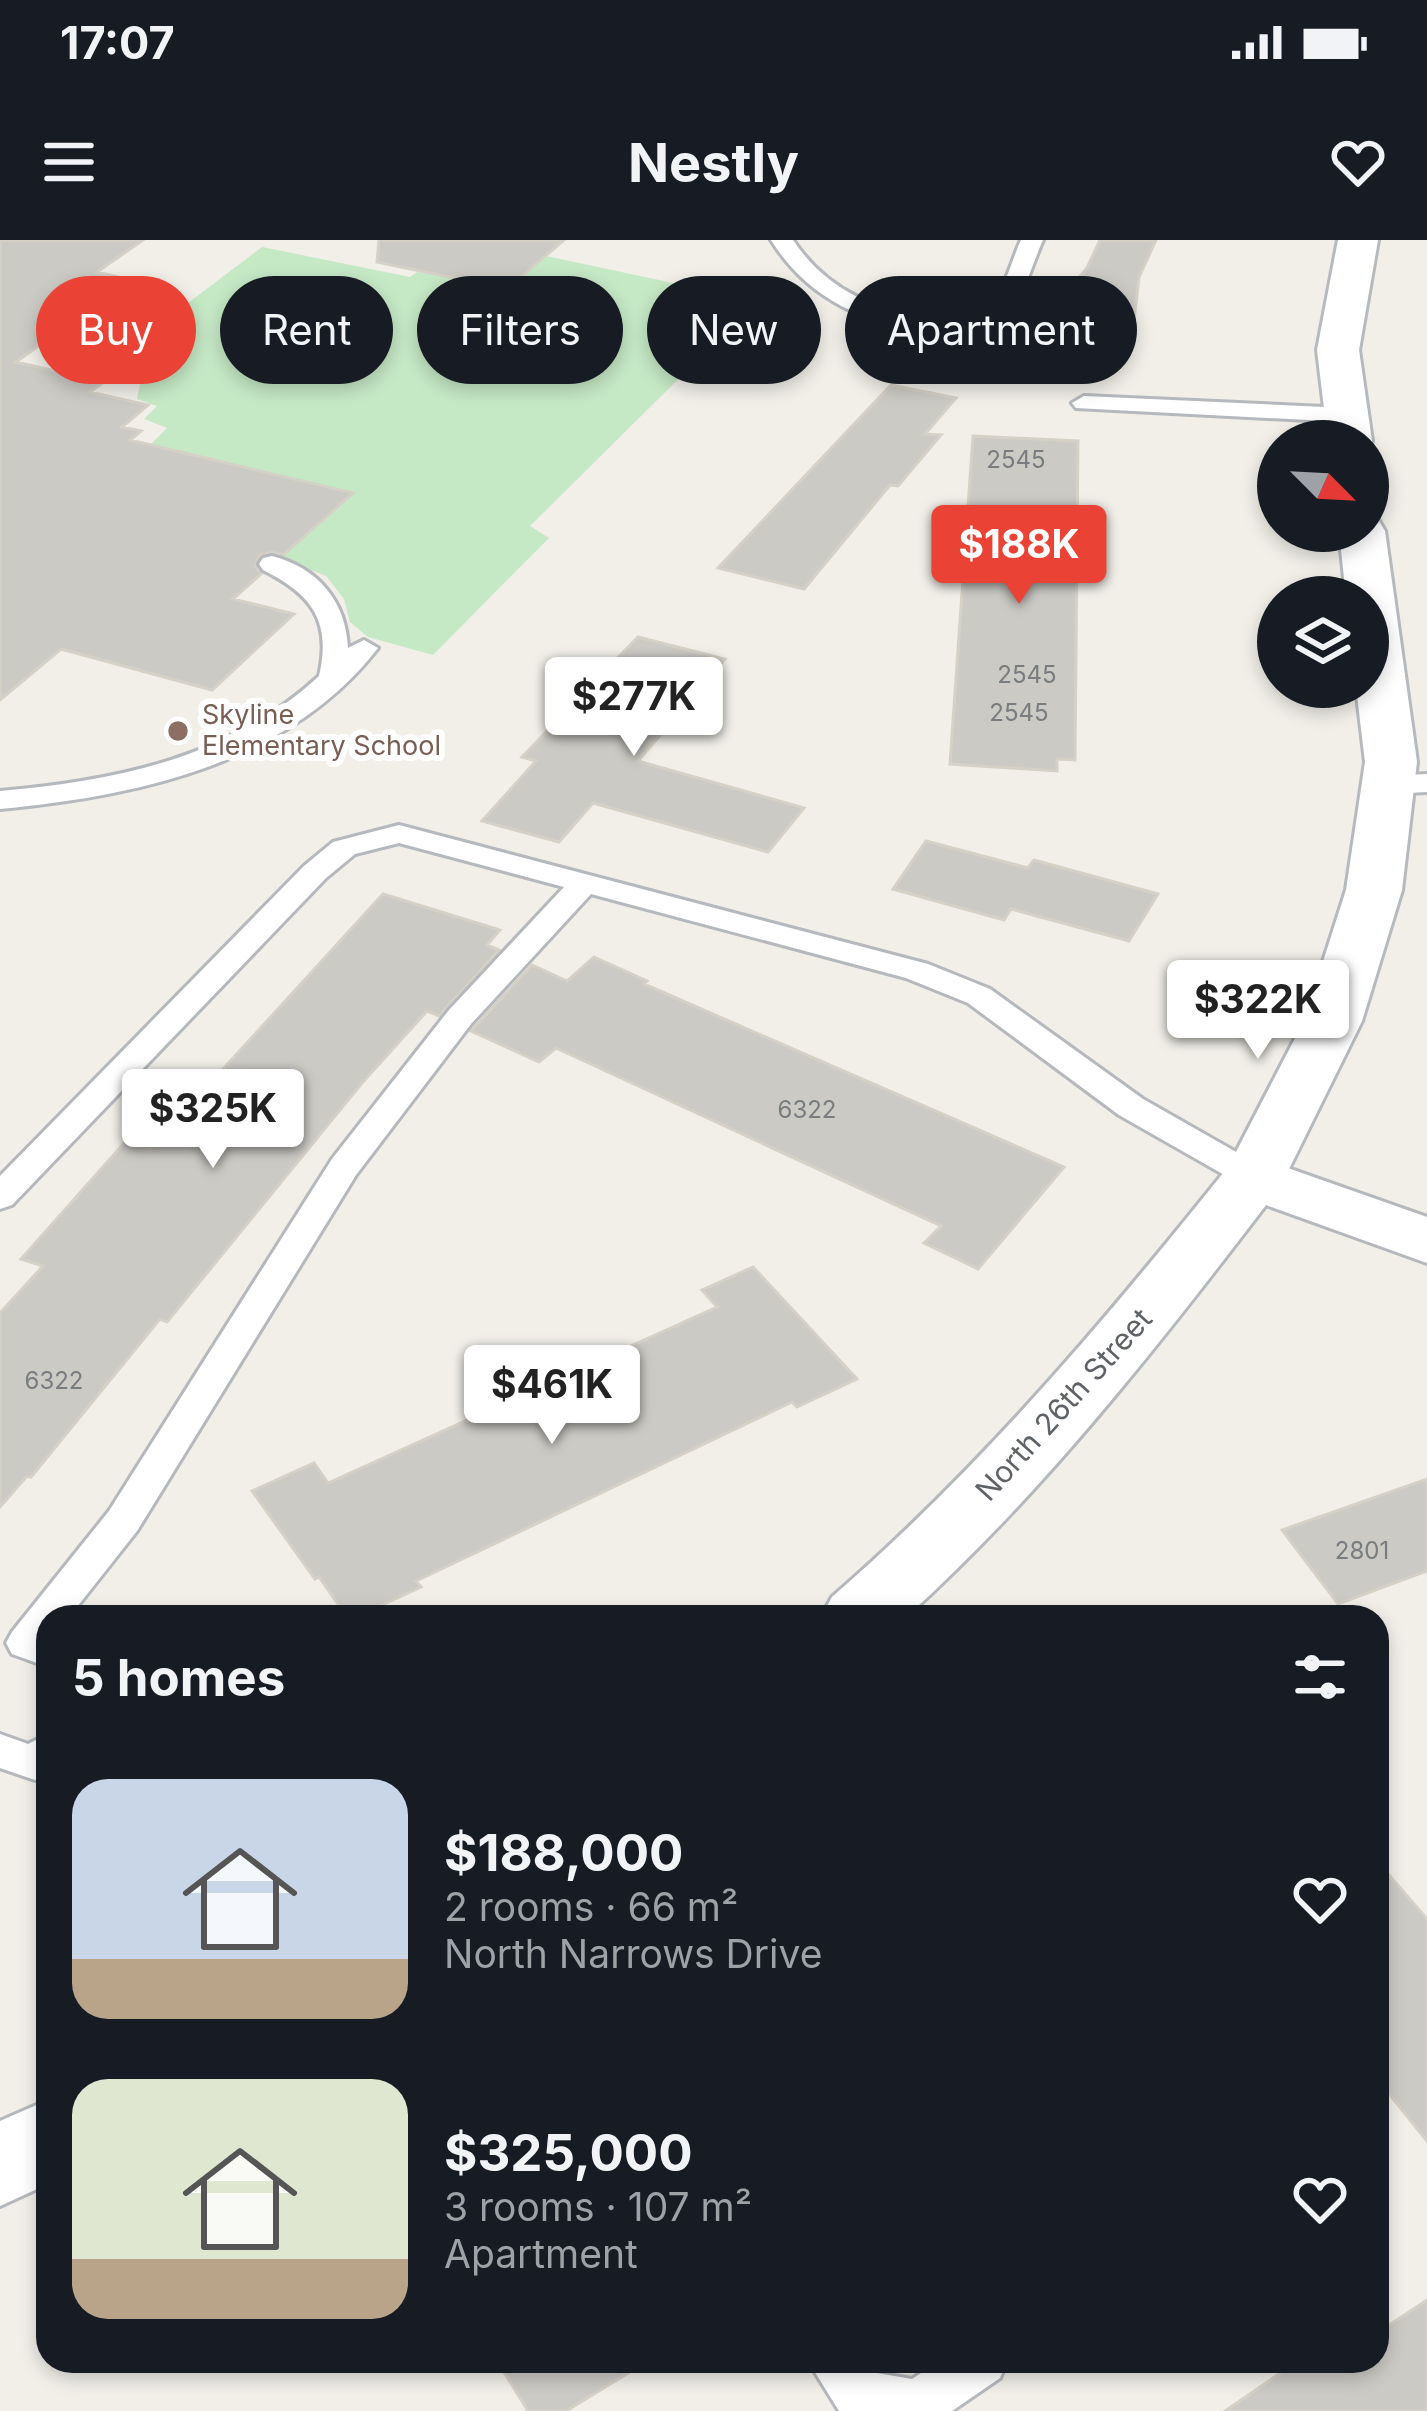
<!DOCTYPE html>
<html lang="en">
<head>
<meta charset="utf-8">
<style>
	body { margin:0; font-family:Inter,sans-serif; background:#242831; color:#f1f3f6; height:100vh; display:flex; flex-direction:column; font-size:45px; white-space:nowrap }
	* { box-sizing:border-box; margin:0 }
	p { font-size:39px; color:#9ea1a6 }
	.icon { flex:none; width:66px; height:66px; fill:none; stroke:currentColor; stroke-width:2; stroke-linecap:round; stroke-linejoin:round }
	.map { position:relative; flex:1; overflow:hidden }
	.drawer { position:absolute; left:36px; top:1365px; width:1353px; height:768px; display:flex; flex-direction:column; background:#171b24; border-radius:36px; box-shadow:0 6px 18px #0003 }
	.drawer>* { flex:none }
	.banner { position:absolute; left:36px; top:36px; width:1356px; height:108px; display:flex; gap:24px }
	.needle { width:78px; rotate:114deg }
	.buttons { position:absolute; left:1257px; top:180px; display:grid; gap:24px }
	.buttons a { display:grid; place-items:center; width:132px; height:132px; border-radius:50%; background:#171b24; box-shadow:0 6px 18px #0003; font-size:60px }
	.price { position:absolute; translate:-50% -102px; padding:0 27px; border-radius:12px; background:#fff; color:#222; font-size:39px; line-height:78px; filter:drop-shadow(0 3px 6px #0008) }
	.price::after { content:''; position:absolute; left:50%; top:72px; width:36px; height:27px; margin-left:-18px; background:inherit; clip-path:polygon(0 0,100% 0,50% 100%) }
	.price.active { background:#ea4335; color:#fff }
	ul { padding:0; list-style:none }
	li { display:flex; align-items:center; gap:36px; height:300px; padding:0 36px }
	li span { display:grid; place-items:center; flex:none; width:336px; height:240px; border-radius:36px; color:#555 }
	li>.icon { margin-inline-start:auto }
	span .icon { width:144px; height:144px; fill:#fffc; stroke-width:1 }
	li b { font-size:51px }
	h2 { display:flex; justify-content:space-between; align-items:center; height:144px; padding:0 36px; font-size:51px }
	.pill { padding:0 42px; border-radius:54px; background:#171b24; box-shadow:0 6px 18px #0003; font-size:42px; line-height:108px }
	.pill.active { background:#ea4335; color:#fff }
	.status { display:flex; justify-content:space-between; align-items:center; height:84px; padding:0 60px; background:#171b24; direction:ltr }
	.status svg { height:33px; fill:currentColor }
	header { display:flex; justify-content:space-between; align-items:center; height:156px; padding:0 36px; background:#171b24; font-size:54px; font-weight:700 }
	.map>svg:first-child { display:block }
	.green { fill:#c5e8c5 }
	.building { fill:#cccac5; stroke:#d6d1c6; stroke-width:3 }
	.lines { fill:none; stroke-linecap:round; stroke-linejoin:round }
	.service-casing { stroke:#b5b8bc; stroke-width:6 }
	.tertiary-casing { stroke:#b5b8bc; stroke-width:6 }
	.secondary-casing { stroke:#b6babf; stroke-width:6 }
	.service { fill:#fff; fill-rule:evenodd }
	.tertiary { fill:#fff; fill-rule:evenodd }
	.secondary { fill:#fff; fill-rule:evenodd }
	.education-dot { fill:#8d6e63; stroke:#fff; stroke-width:4.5 }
	.labels { text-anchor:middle; stroke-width:12; stroke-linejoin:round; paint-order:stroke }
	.number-label { font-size:24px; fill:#7a7d7f }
	.far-education-label { font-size:27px; fill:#785e54; stroke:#fff; text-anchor:start }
	.street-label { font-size:30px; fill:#5f6368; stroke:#fff }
</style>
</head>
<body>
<div class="status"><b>17:07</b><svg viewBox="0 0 49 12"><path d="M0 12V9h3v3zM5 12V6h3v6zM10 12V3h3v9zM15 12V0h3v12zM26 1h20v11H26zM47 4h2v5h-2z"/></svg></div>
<header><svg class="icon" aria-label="menu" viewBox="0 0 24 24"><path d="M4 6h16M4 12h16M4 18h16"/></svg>Nestly<svg class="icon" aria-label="heart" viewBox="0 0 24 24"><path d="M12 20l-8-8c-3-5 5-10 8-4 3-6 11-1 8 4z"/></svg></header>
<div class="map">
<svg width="1427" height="2171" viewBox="0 0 1427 2171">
	<rect width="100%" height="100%" fill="#f1efe8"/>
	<path class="green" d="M262,7L410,37L417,32L507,49L546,16L739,57L742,76L530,286L549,298L433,415L368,397L350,382L344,359L326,336L280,318L352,253L150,205L167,188L144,179L157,166L137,159L140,144L93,135Z"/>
	<path class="building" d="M0,0H143L97,32L131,40L16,122L104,142L90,152L148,165L122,187L141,191L130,200L353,253L283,315L271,312L259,316L255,326L261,334L233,359L294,374L212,450L61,409L0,460Z
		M379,0H564L507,49L377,22Z
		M1100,0H1156L1139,37L1131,107L1027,99L1087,28Z
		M891,145L956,158L925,194L941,195L898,246L890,245L804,349L718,328Z
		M973,196L1078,201L1075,520L1057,519V531L950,524Z
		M638,397L725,419L638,521L804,568L768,612L593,563L559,602L482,581L536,521L522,517Z
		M926,601L1028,628L1034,620L1158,654L1129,701L1011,669L1004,680L893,649Z
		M383,654L500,690L487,705L499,710L439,776L427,771L362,843L167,1082L160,1079L31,1237L27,1236L0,1267V1073L43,1026L21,1019L126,901L150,909Z
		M594,717L647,741L644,744L1064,927L978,1029L924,1003L941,986L556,808L539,822L471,791L532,725L567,741Z
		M753,1027L857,1139L797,1167L792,1162L416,1341L421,1347L356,1377H347L319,1337L315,1339L252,1251L314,1223L328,1243L717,1067L702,1050Z
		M1427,1239V1331L1338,1364L1282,1290Z
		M1377,1621L1427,1679V1901L1377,1839Z
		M1427,2060V2171H1225L1298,2121H1377V2093Z
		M497,2121H648L566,2171H528Z"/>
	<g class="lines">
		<g class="service-casing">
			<path id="service" d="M771,0H793C827,51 879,74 939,75C958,75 979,75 992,60C1007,45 1012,19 1021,0H1043C1032,24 1025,56 1005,73C989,87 963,89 943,89C872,89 810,62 771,0Z
				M1084,156L1346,168L1358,175L1346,182L1076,168L1072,163Z
				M272,316C318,328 346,361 348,408L364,400L378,408C288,524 138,556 0,569V551C116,541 232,517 319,436C332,380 311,354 263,330L259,324L263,318Z
				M1427,534V552L1389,554L1375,545L1389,536Z
				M399,585L928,724L990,749L1143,859L1266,929L1271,937L1266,945H1242L1119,875L968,763L906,738L591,654L471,784L356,935L137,1291L69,1377H48V1427L12,1414L6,1403L12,1392L109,1271L332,919L449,770L564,647L399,603L355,614L326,638L12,965L0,969V936L304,626L333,602Z
				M0,1494L28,1504L48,1494V1536L35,1540L0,1528Z
				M808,2121H863L871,2132L912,2139L939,2121H1007L1000,2138L952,2171H839Z"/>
		</g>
		<g class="tertiary-casing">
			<path id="tertiary" d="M1254,916L1427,977V1023L1266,965C1155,1110 1042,1254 906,1377H821L832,1357C982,1227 1108,1077 1232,922Z
				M48,1860V1944L0,1966V1881Z"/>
		</g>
		<g class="secondary-casing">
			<path id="secondary" d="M1338,0H1378L1359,110L1372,201L1368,207V201H1328L1317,110Z
				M1368,278L1379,281L1385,291L1417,522L1402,650L1362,781L1285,937L1276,952L1254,958L1232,952L1223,937L1304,781L1346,650L1365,522L1356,447H1368V357H1346L1339,291H1368Z"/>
		</g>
		<use href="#service" class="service"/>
		<use href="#tertiary" class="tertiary"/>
		<use href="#secondary" class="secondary"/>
	</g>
	<circle class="education-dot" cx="178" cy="491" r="12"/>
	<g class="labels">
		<g class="number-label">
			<text x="1016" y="228">2545</text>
			<text x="1027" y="443">2545</text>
			<text x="1019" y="481">2545</text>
			<text x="807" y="878">6322</text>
			<text x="54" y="1149">6322</text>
			<text x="1362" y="1319">2801</text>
		</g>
		<g class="far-education-label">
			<text x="202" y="484">Skyline<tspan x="202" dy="31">Elementary School</tspan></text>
		</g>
		<g class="street-label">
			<text transform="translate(1064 1165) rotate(-48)" y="10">North 26th Street</text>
		</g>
	</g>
</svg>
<div class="buttons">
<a><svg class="needle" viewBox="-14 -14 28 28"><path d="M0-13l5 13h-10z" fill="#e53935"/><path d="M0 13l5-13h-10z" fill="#9ea1a6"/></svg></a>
<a><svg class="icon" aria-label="layers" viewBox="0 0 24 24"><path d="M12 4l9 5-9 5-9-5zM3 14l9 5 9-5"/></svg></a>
</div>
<b class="price active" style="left:1019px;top:367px">$188K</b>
<b class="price" style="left:634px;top:519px">$277K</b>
<b class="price" style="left:1258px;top:822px">$322K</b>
<b class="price" style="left:213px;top:931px">$325K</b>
<b class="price" style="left:552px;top:1207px">$461K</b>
<div class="banner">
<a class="pill active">Buy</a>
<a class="pill">Rent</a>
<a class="pill">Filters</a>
<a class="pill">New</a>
<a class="pill">Apartment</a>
</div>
<section class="drawer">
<h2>5 homes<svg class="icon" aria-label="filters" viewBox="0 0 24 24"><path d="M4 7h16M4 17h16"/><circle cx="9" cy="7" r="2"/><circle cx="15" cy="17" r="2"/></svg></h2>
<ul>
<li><span style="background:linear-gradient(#c9d6e8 75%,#b9a48a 0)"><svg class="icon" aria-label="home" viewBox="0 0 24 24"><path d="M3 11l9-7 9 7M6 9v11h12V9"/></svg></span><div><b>$188,000</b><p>2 rooms · 66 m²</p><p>North Narrows Drive</p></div><svg class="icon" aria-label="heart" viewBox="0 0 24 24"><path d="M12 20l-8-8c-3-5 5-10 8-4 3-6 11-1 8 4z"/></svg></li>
<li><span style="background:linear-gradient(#dfe7d0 75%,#b9a48a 0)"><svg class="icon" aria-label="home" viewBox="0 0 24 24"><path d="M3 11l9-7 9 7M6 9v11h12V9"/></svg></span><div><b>$325,000</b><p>3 rooms · 107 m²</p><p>Apartment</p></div><svg class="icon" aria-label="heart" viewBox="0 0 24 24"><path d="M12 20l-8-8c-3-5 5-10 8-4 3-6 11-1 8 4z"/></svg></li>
</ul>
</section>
</div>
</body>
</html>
